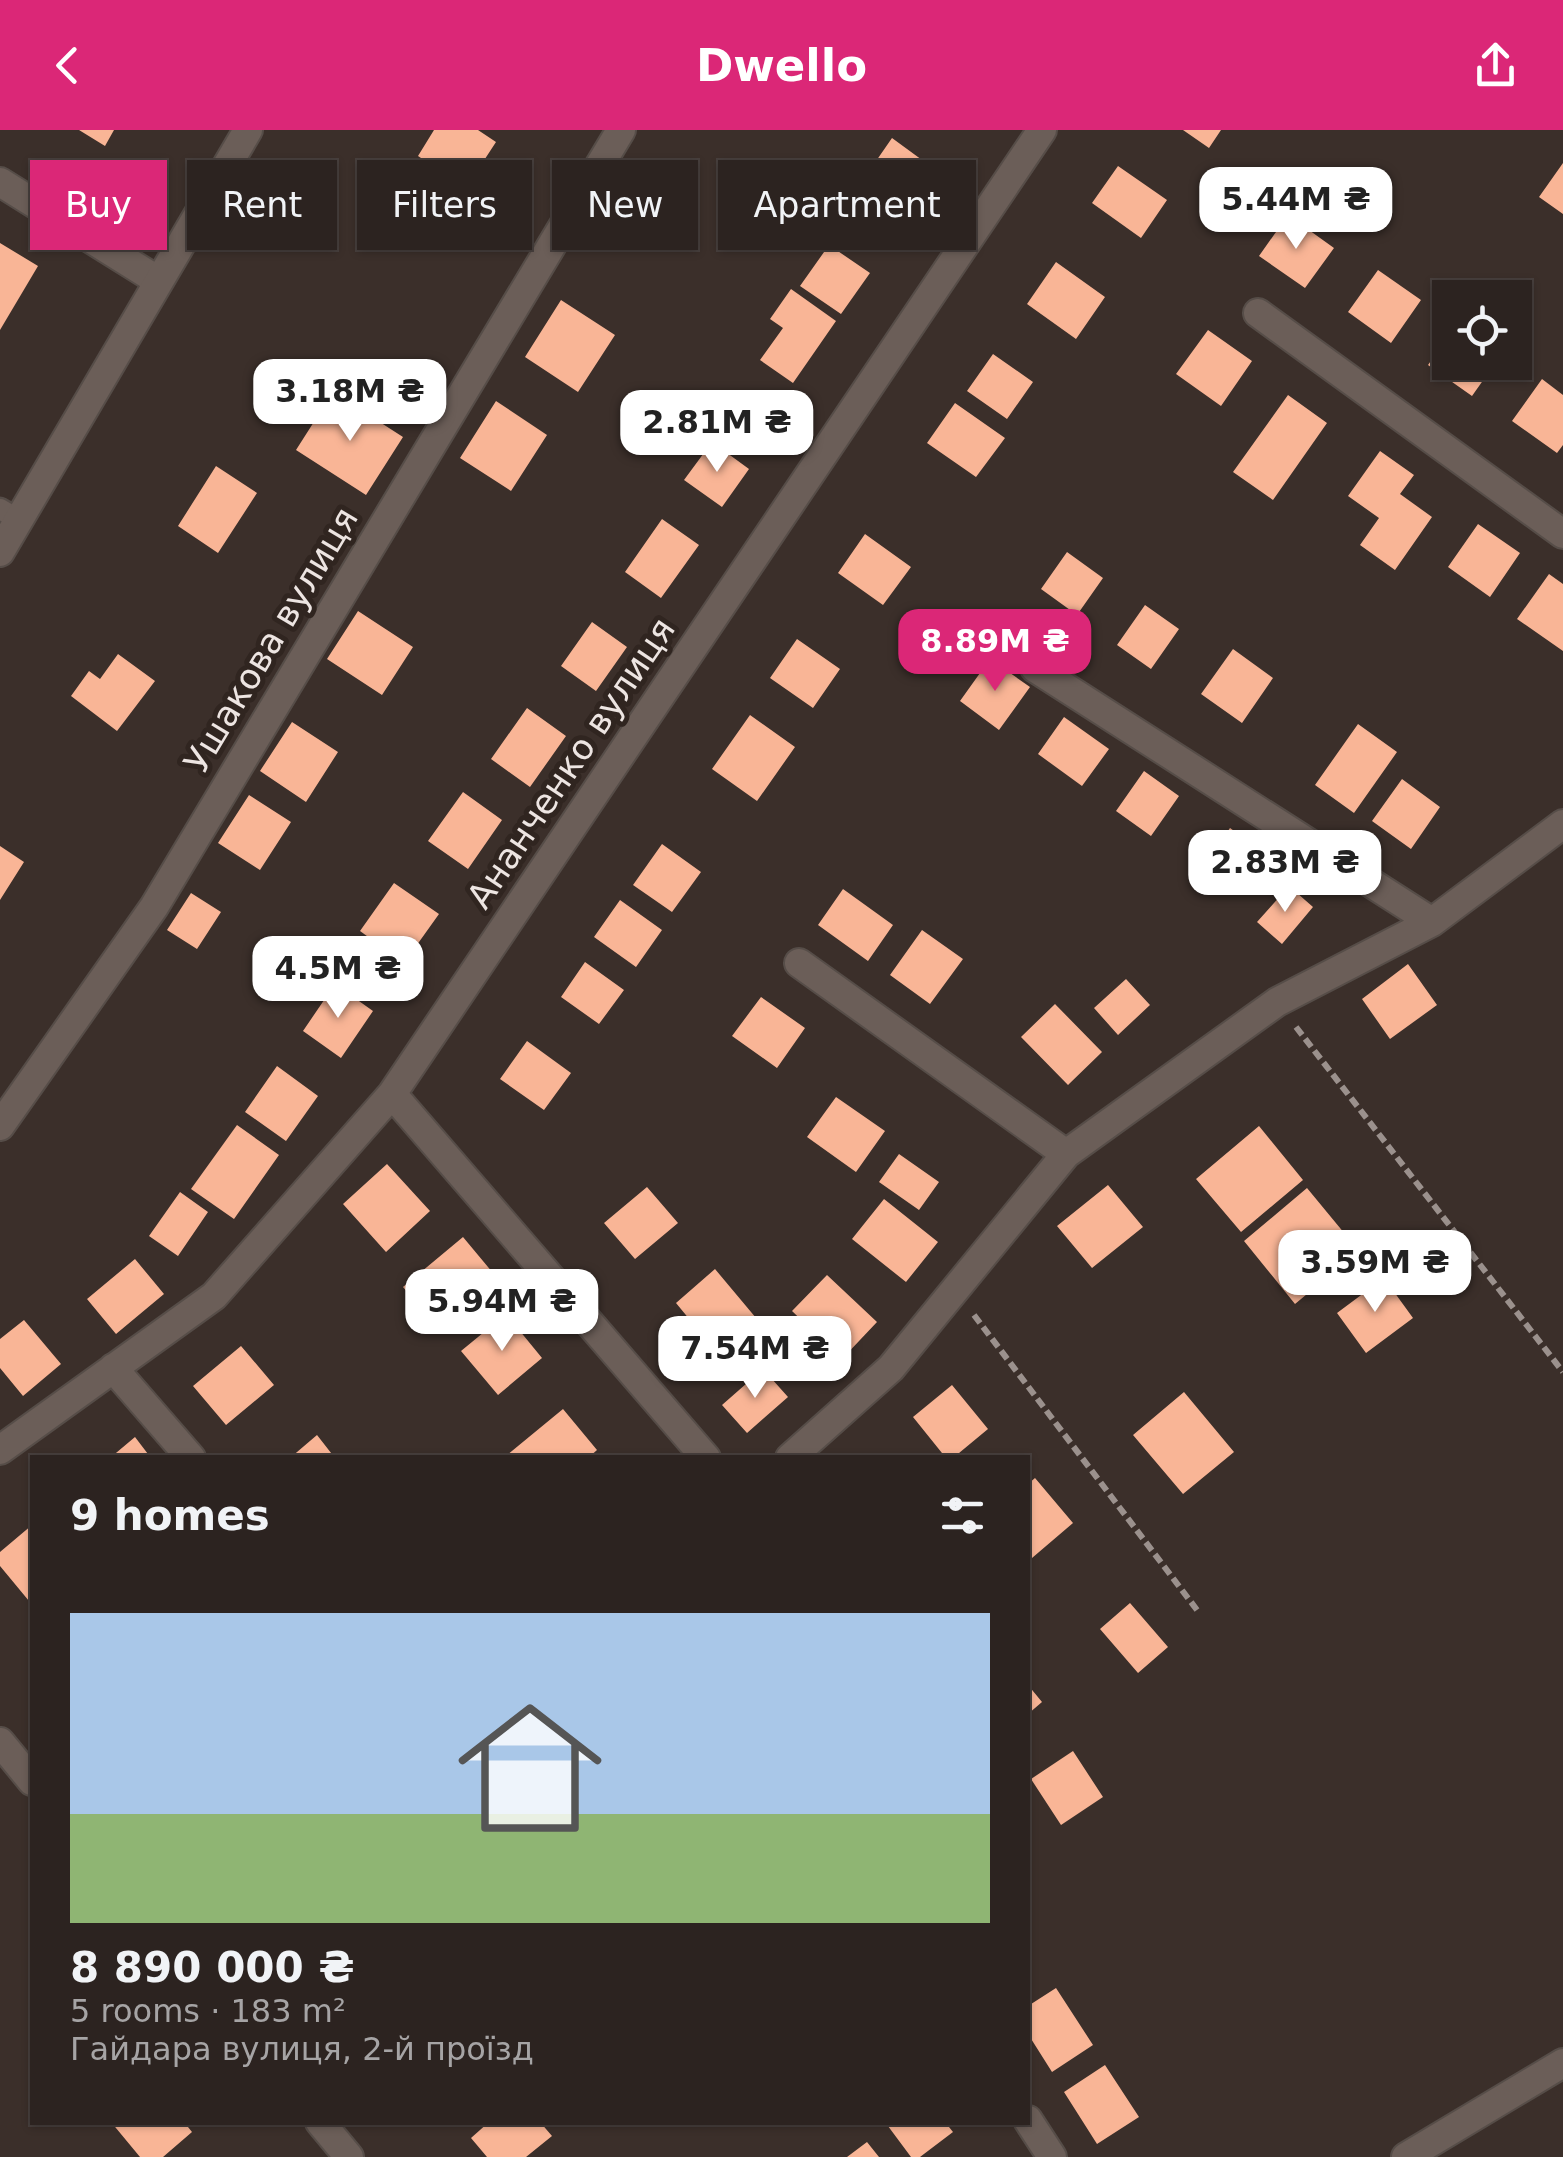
<!DOCTYPE html>
<html lang="en">
<head>
<meta charset="utf-8">
<style>
	body { margin:0; font-family:"DejaVu Sans",sans-serif; background:#382f2d; color:#f1f3f6; height:100vh; display:flex; flex-direction:column; font-size:38px; white-space:nowrap }
	* { box-sizing:border-box; margin:0 }
	p { font-size:32px; color:#a6a4a5 }
	.icon { flex:none; width:55px; height:55px; fill:none; stroke:currentColor; stroke-width:2; stroke-linecap:round; stroke-linejoin:round }
	.map { position:relative; flex:1; overflow:hidden }
	.sheet { position:absolute; left:30px; top:1325px; width:1000px; height:670px; display:flex; flex-direction:column; background:#2c2320; border-radius:0px; box-shadow:0 2px 8px #0004,0 0 0 2px #48403e }
	.sheet>* { flex:none }
	.top-card { position:absolute; left:30px; top:30px; width:1000px; height:90px; display:flex; gap:20px }
	.buttons { position:absolute; left:1432px; top:150px; display:grid; gap:20px }
	.buttons a { display:grid; place-items:center; width:100px; height:100px; border-radius:0px; background:#2c2320; box-shadow:0 2px 8px #0004,0 0 0 2px #48403e; font-size:50px }
	.price { position:absolute; translate:-50% -85px; padding:0 22px; border-radius:20px; background:#fff; color:#222; font-size:32px; line-height:65px; filter:drop-shadow(0 2px 5px #0008) }
	.price::after { content:''; position:absolute; left:50%; top:60px; width:30px; height:22px; margin-left:-15px; background:inherit; clip-path:polygon(0 0,100% 0,50% 100%) }
	.price.selected { background:#db2777; color:#fff }
	ul { padding:0; list-style:none }
	li { display:grid; align-content:center; gap:20px; height:530px; padding:0 40px }
	li+li { border-top:2px solid #48403e }
	li span { display:grid; place-items:center; height:310px; border-radius:0px; color:#555 }
	li>.icon { margin-inline-start:auto }
	span .icon { width:180px; height:180px; fill:#fffc; stroke-width:1 }
	li b { font-size:42px }
	h2 { display:flex; justify-content:space-between; align-items:center; height:120px; padding:0 40px; font-size:42px }
	.pill { padding:0 35px; border-radius:0px; background:#2c2320; box-shadow:0 2px 8px #0004,0 0 0 2px #48403e; font-size:35px; line-height:90px }
	.pill.selected { background:#db2777; color:#fff }
	header { display:flex; justify-content:space-between; align-items:center; height:130px; padding:0 40px; background:#db2777; color:#fff; font-size:45px; font-weight:700 }
	.map>svg:first-child { display:block }
	.building { fill:#f9b596 }
	.lines { fill:none; stroke-linecap:round; stroke-linejoin:round }
	.service-casing { stroke:#564d48; stroke-width:25 }
	.minor-casing { stroke:#564d48; stroke-width:32 }
	.tertiary-casing { stroke:#564d48; stroke-width:32 }
	.path { stroke:#9b918d; stroke-width:6; stroke-dasharray:10 5; stroke-linecap:butt }
	.service { stroke:#6b5e58; stroke-width:20 }
	.minor { stroke:#6b5e58; stroke-width:28 }
	.tertiary { stroke:#6b5e58; stroke-width:28 }
	.labels { text-anchor:middle; stroke-width:10; stroke-linejoin:round; paint-order:stroke }
	.street-label { font-size:35px; fill:#ede5e2; stroke:#302520 }
</style>
</head>
<body>
<header><svg class="icon" aria-label="back" viewBox="0 0 24 24"><path d="M15 5l-7 7 7 7"/></svg>Dwello<svg class="icon" aria-label="share" viewBox="0 0 24 24"><path d="M12 15V3M7 8l5-5 5 5M5 13v7h14v-7"/></svg></header>
<div class="map">
<svg width="1563" height="2027" viewBox="0 0 1563 2027">
	<rect width="100%" height="100%" fill="#3b2f2a"/>
	<path class="building" d="M79,0H114L105,16Z
		M434,0H478L496,12L466,58L418,26Z
		M1183,0H1221L1209,18Z
		M892,8L933,38L906,77L865,47Z
		M406,32L455,64L427,107L377,75Z
		M1563,33V84L1539,67Z
		M1118,36L1167,70L1141,108L1092,73Z
		M1288,85L1334,118L1305,158L1259,126Z
		M0,113L38,136L0,200Z
		M829,115L870,143L841,184L800,156Z
		M1056,132L1105,167L1076,209L1027,174Z
		M1378,140L1421,170L1391,213L1348,182Z
		M791,159L836,191L793,253L760,230L783,198L770,189Z
		M561,170L615,205L578,262L525,227Z
		M1208,200L1252,231L1221,276L1176,244Z
		M1450,204V232H1496L1472,266L1428,235Z
		M993,224L1033,252L1007,289L967,261Z
		M1542,249L1563,265V315L1557,323L1512,291Z
		M333,262L403,307L366,365L296,320Z
		M1288,265L1327,293L1273,370L1233,342Z
		M496,271L547,305L511,361L460,328Z
		M955,273L1005,308L976,347L927,313Z
		M712,312L749,339L722,377L684,350Z
		M1380,321L1414,345L1400,364L1432,387L1395,440L1360,415L1379,388L1348,366Z
		M216,336L257,363L218,423L178,396Z
		M662,389L699,415L661,468L625,442Z
		M1478,394L1520,423L1490,467L1448,437Z
		M865,404L911,437L883,475L838,443Z
		M1067,422L1103,448L1077,485L1041,459Z
		M1549,444L1563,454V521L1517,489Z
		M1145,475L1179,499L1151,539L1117,515Z
		M358,481L413,517L382,565L327,529Z
		M592,492L627,517L596,561L561,536Z
		M797,509L840,539L813,578L770,548Z
		M1233,519L1273,548L1242,593L1201,564Z
		M118,524L155,551L117,601L71,566L89,541L100,549Z
		M990,529L1030,557L999,600L960,571Z
		M527,578L566,606L530,657L491,629Z
		M750,585L795,617L757,671L712,639Z
		M1064,587L1109,619L1082,656L1038,624Z
		M292,592L338,622L306,672L260,641Z
		M1358,594L1397,622L1354,683L1315,655Z
		M1144,641L1179,666L1151,706L1116,681Z
		M1402,649L1440,677L1411,719L1372,691Z
		M463,662L502,690L468,739L428,711Z
		M249,665L291,692L260,740L218,713Z
		M1230,698L1265,723L1236,765L1201,740Z
		M662,714L701,742L672,782L633,755Z
		M0,716L24,732L0,770Z
		M394,753L439,784L404,833L360,801Z
		M1289,756L1313,777L1282,814L1257,792Z
		M843,759L893,795L868,831L818,795Z
		M191,763L221,782L197,819L167,800Z
		M620,770L662,800L636,837L594,807Z
		M922,800L963,829L930,874L890,845Z
		M585,832L624,860L599,894L561,867Z
		M1408,834L1437,875L1390,909L1362,869Z
		M1126,849L1150,875L1118,905L1094,878Z
		M335,854L373,881L341,928L303,901Z
		M761,867L805,898L777,938L732,906Z
		M1055,874L1102,922L1068,955L1021,907Z
		M527,911L571,943L544,980L500,949Z
		M277,936L318,966L286,1011L245,982Z
		M836,967L885,1001L856,1042L807,1007Z
		M237,995L279,1025L234,1089L191,1059Z
		M1259,996L1303,1050L1241,1102L1196,1049Z
		M899,1024L939,1052L919,1080L879,1052Z
		M387,1034L430,1081L386,1122L343,1074Z
		M1108,1055L1143,1097L1092,1138L1057,1096Z
		M647,1057L678,1093L635,1129L604,1093Z
		M1307,1058L1359,1121L1295,1174L1244,1111Z
		M180,1062L208,1082L178,1126L149,1106Z
		M884,1069L938,1112L906,1152L852,1109Z
		M463,1107L493,1143L433,1193L403,1157Z
		M135,1129L164,1164L116,1204L87,1169Z
		M715,1139L767,1201L727,1235L676,1173Z
		M827,1145L877,1192L842,1229L792,1181Z
		M1384,1148L1413,1188L1366,1223L1337,1183Z
		M506,1184L542,1228L498,1265L461,1221Z
		M24,1190L61,1234L23,1266L0,1238V1209Z
		M241,1216L274,1255L226,1295L193,1256Z
		M763,1239L788,1267L747,1303L722,1275Z
		M952,1255L988,1299L953,1328H946L913,1287Z
		M1184,1262L1234,1322L1183,1364L1133,1305Z
		M563,1279L597,1320L588,1328H510L507,1325Z
		M317,1305L335,1328H290Z
		M135,1307L151,1328H110Z
		M1035,1348L1073,1393L1032,1428L1028,1422V1354Z
		M32,1395V1468L29,1471L0,1436V1422Z
		M1130,1473L1168,1517L1138,1543L1100,1499Z
		M1028,1555L1042,1572L1028,1584Z
		M1073,1621L1103,1667L1061,1695L1031,1649Z
		M1056,1858L1093,1915L1052,1942L1028,1904V1876Z
		M1105,1935L1139,1987L1097,2014L1064,1962Z
		M111,1992H184L192,2002L163,2027H140Z
		M489,1992H540L552,2006L526,2027H487L471,2008Z
		M885,1992H945L953,2002L920,2027H911Z
		M867,2012L879,2027H847Z"/>
	<g class="lines">
		<g class="service-casing">
			<path id="service" d="M0,379L19,390"/>
		</g>
		<g class="minor-casing">
			<path id="minor" d="M0,52L157,150
				M1258,183L1563,404
				M1035,538L1432,792
				M799,833L1066,1024
				M392,964L706,1328
				M0,996L154,777L621,0
				M113,1238L191,1328
				M0,1320L214,1166L392,964L1042,0
				M790,1328L891,1238L1066,1024L1277,872L1432,792L1563,694
				M0,1612L32,1651
				M1028,1990L1052,2027
				M320,1992L349,2027
				M1406,2027L1563,1933"/>
		</g>
		<g class="tertiary-casing">
			<path id="tertiary" d="M0,422L248,0"/>
		</g>
		<path class="path" d="M1296,897L1563,1242
			M974,1185L1197,1480"/>
		<use href="#service" class="service"/>
		<use href="#minor" class="minor"/>
		<use href="#tertiary" class="tertiary"/>
	</g>
	<g class="labels">
		<g class="street-label">
			<text transform="translate(271 510) rotate(-59)" y="12">Ушакова вулиця</text>
			<text transform="translate(571 633) rotate(-56)" y="12">Ананченко вулиця</text>
		</g>
	</g>
</svg>
<div class="buttons">
<a><svg class="icon" aria-label="locate" viewBox="0 0 24 24"><circle cx="12" cy="12" r="6"/><path d="M12 2v4M12 18v4M2 12h4M18 12h4"/></svg></a>
</div>
<b class="price" style="left:1296px;top:122px">5.44M ₴</b>
<b class="price" style="left:350px;top:314px">3.18M ₴</b>
<b class="price" style="left:717px;top:345px">2.81M ₴</b>
<b class="price selected" style="left:995px;top:564px">8.89M ₴</b>
<b class="price" style="left:1285px;top:785px">2.83M ₴</b>
<b class="price" style="left:338px;top:891px">4.5M ₴</b>
<b class="price" style="left:1375px;top:1185px">3.59M ₴</b>
<b class="price" style="left:502px;top:1224px">5.94M ₴</b>
<b class="price" style="left:755px;top:1271px">7.54M ₴</b>
<div class="top-card">
<a class="pill selected">Buy</a>
<a class="pill">Rent</a>
<a class="pill">Filters</a>
<a class="pill">New</a>
<a class="pill">Apartment</a>
</div>
<section class="sheet">
<h2>9 homes<svg class="icon" aria-label="filters" viewBox="0 0 24 24"><path d="M4 7h16M4 17h16"/><circle cx="9" cy="7" r="2"/><circle cx="15" cy="17" r="2"/></svg></h2>
<ul>
<li><span style="background:linear-gradient(#a9c7e8 65%,#8fb573 0)"><svg class="icon" aria-label="home" viewBox="0 0 24 24"><path d="M3 11l9-7 9 7M6 9v11h12V9"/></svg></span><div><b>8 890 000 ₴</b><p>5 rooms · 183 m²</p><p>Гайдара вулиця, 2-й проїзд</p></div></li>
</ul>
</section>
</div>
</body>
</html>
